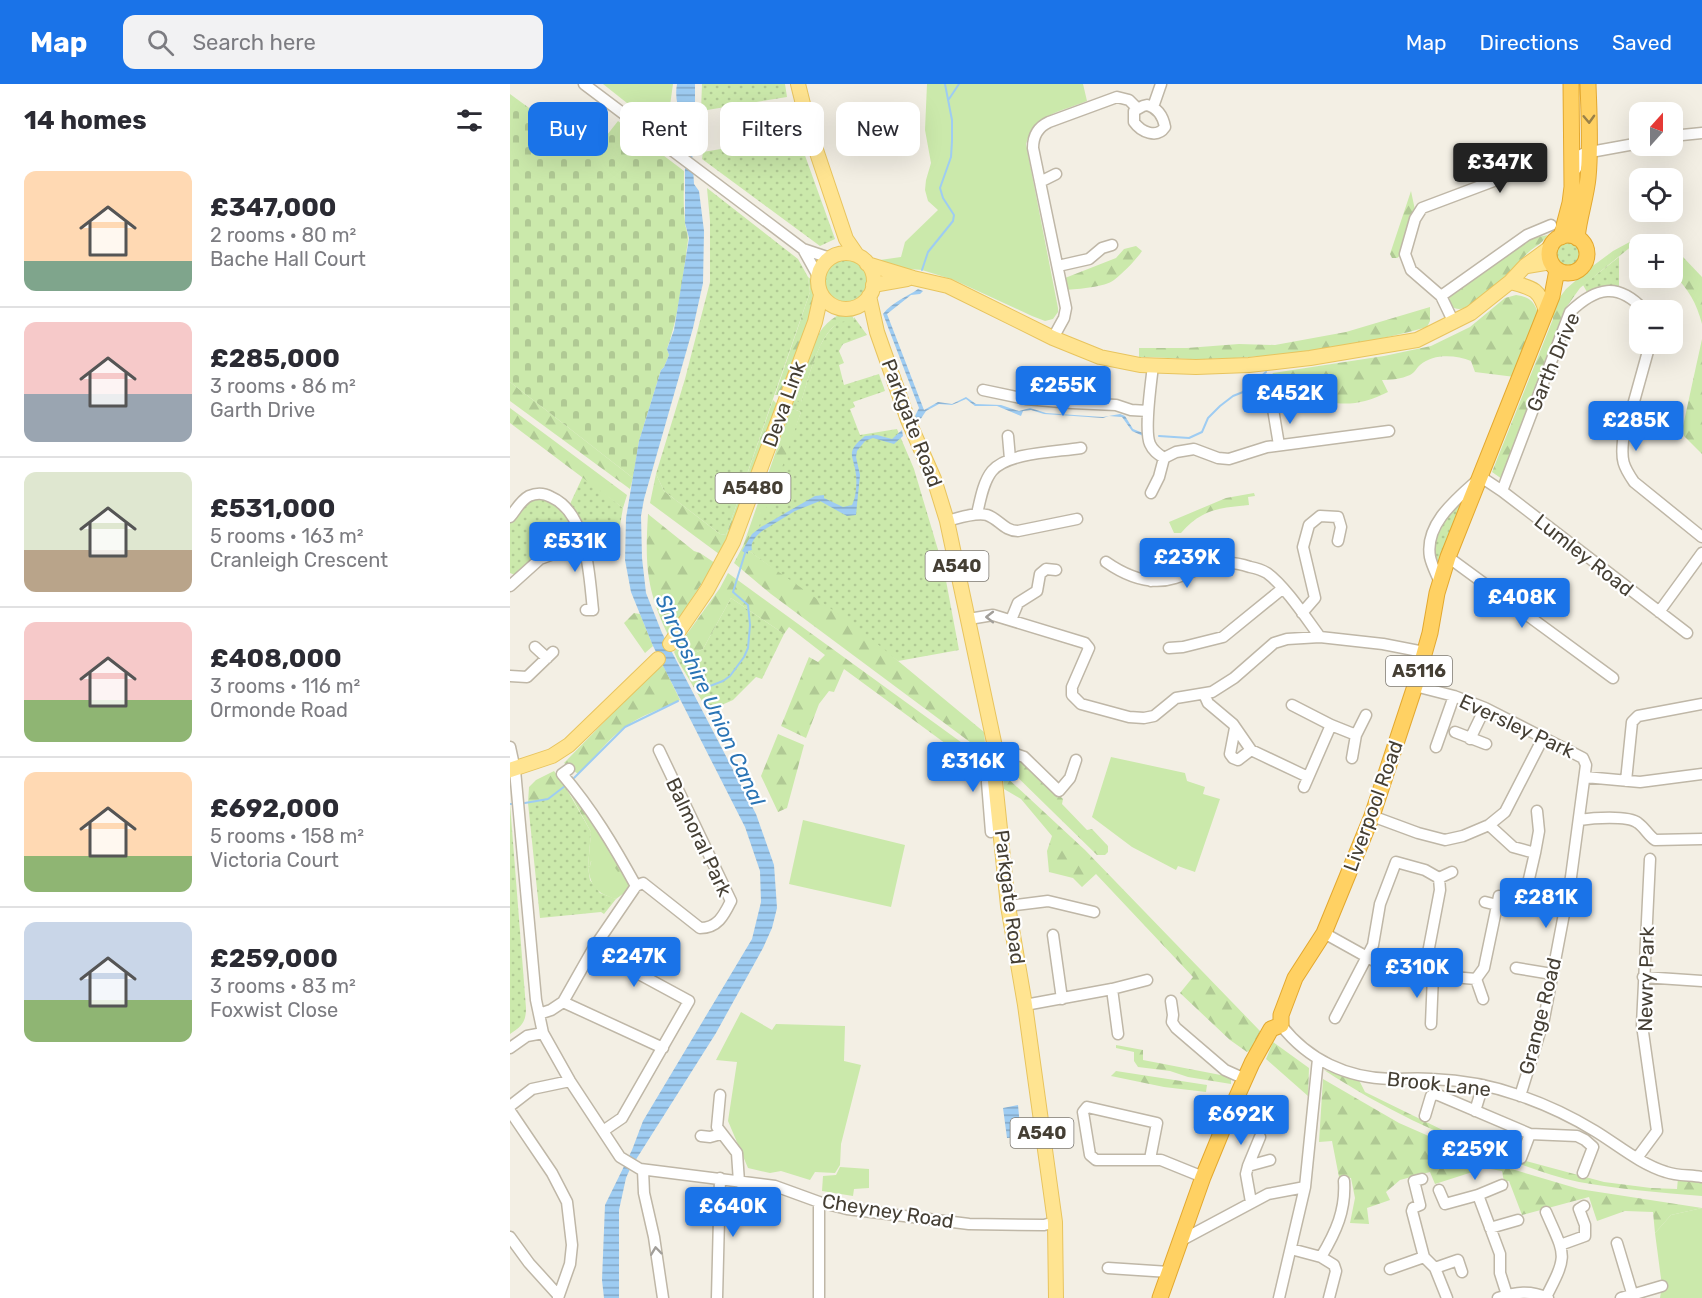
<!DOCTYPE html>
<html lang="en">
<head>
<meta charset="utf-8">
<style>
	body { margin:0; font-family:Rubik,sans-serif; background:#f2f2f3; color:#2b2b33; height:100vh; display:flex; flex-direction:column; font-size:22px; white-space:nowrap }
	* { box-sizing:border-box; margin:0 }
	p { font-size:20px; color:#7c7c81 }
	.icon { flex:none; width:33px; height:33px; fill:none; stroke:currentColor; stroke-width:2; stroke-linecap:round; stroke-linejoin:round }
	.map { position:relative; flex:1; overflow:hidden }
	.details { display:flex; flex-direction:column; background:#fff; width:510px }
	.details>* { flex:none }
	.hud { position:absolute; left:18px; top:18px; width:570px; height:54px; display:flex; gap:12px }
	.needle { width:39px; rotate:21deg }
	.buttons { position:absolute; left:1119px; top:18px; display:grid; gap:12px }
	.buttons a { display:grid; place-items:center; width:54px; height:54px; border-radius:12px; background:#fff; box-shadow:0 6px 24px #0002; font-size:30px }
	.price { position:absolute; translate:-50% -51px; padding:0 14px; border-radius:6px; background:#1a73e8; color:#fff; font-size:20px; line-height:39px; filter:drop-shadow(0 2px 3px #0008) }
	.price::after { content:''; position:absolute; left:50%; top:36px; width:18px; height:14px; margin-left:-9px; background:inherit; clip-path:polygon(0 0,100% 0,50% 100%) }
	.price.current { background:#222; color:#fff }
	ul { padding:0; list-style:none }
	li { display:flex; align-items:center; gap:18px; height:150px; padding:0 24px }
	li+li { border-top:2px solid #e1e1e2 }
	li span { display:grid; place-items:center; flex:none; width:168px; height:120px; border-radius:12px; color:#555 }
	li>.icon { margin-inline-start:auto }
	span .icon { width:72px; height:72px; fill:#fffc; stroke-width:1 }
	li b { font-size:26px }
	h2 { display:flex; justify-content:space-between; align-items:center; height:72px; padding:0 24px; font-size:26px }
	.chip { padding:0 21px; border-radius:12px; background:#fff; box-shadow:0 6px 24px #0002; font-size:21px; line-height:54px }
	.chip.current { background:#1a73e8; color:#fff }
	header { display:flex; align-items:center; gap:36px; box-sizing:border-box; height:84px; padding:0 30px; background:#1a73e8; color:#fff }
	header strong { font-size:28px }
	nav { display:flex; gap:33px; margin-inline-start:auto; font-size:21px }
	.search { width:420px; height:54px; background:#f2f2f3; display:flex; align-items:center; gap:15px; box-sizing:border-box; padding:0 21px; border-radius:12px; color:#7c7c81; font-size:22px }
	main { display:flex; flex:1; min-height:0 }
	.map>svg:first-child { display:block }
	.grass { fill:url(#grass-dots) }
	.forest { fill:url(#forest-firs) }
	.cemetery { fill:url(#cemetery-stones) }
	.park { fill:#cbe9ab }
	.water { fill:url(#water-rules) }
	.lines { fill:none; stroke-linecap:round; stroke-linejoin:round }
	.stream { stroke:#9eccf2; stroke-width:2 }
	.minor-casing { stroke:#bfb7a7; stroke-width:13 }
	.major-casing { stroke:#e8c45e; stroke-width:16 }
	.highway-casing { stroke:#e3a82f; stroke-width:17 }
	.minor { stroke:#fff; stroke-width:10 }
	.major { stroke:#ffe491; stroke-width:14 }
	.highway { stroke:#ffd163; stroke-width:15 }
	.oneway { stroke:#998149 }
	.oneway2 { stroke:#a29f9a }
	.labels { text-anchor:middle; stroke-width:4.5; stroke-linejoin:round; paint-order:stroke }
	.shield { fill:#fff; stroke:#7d7971; stroke-width:1.5 }
	.shield-label { font-size:18px; font-weight:bold; fill:#453f34 }
	.street-label { font-size:20px; fill:#453f34; stroke:#fff }
	.water-label { font-size:21px; font-style:italic; fill:#2a74b5; stroke:#fff }
</style>
</head>
<body>
<header>
<strong>Map</strong>
<div class="search"><svg class="icon" aria-label="search" viewBox="0 0 24 24"><circle cx="10" cy="10" r="6"/><path d="M15 15l6 6"/></svg>Search here</div>
<nav><a>Map</a><a>Directions</a><a>Saved</a></nav>
</header>
<main>
<section class="details">
<h2>14 homes<svg class="icon" aria-label="filters" viewBox="0 0 24 24"><path d="M4 7h16M4 17h16"/><circle cx="9" cy="7" r="2"/><circle cx="15" cy="17" r="2"/></svg></h2>
<ul>
<li><span style="background:linear-gradient(#ffd9b3 75%,#7fa58c 0)"><svg class="icon" aria-label="home" viewBox="0 0 24 24"><path d="M3 11l9-7 9 7M6 9v11h12V9"/></svg></span><div><b>£347,000</b><p>2 rooms · 80 m²</p><p>Bache Hall Court</p></div></li>
<li><span style="background:linear-gradient(#f6c9c9 60%,#9aa5b1 0)"><svg class="icon" aria-label="home" viewBox="0 0 24 24"><path d="M3 11l9-7 9 7M6 9v11h12V9"/></svg></span><div><b>£285,000</b><p>3 rooms · 86 m²</p><p>Garth Drive</p></div></li>
<li><span style="background:linear-gradient(#dfe7d0 65%,#b9a48a 0)"><svg class="icon" aria-label="home" viewBox="0 0 24 24"><path d="M3 11l9-7 9 7M6 9v11h12V9"/></svg></span><div><b>£531,000</b><p>5 rooms · 163 m²</p><p>Cranleigh Crescent</p></div></li>
<li><span style="background:linear-gradient(#f6c9c9 65%,#8fb573 0)"><svg class="icon" aria-label="home" viewBox="0 0 24 24"><path d="M3 11l9-7 9 7M6 9v11h12V9"/></svg></span><div><b>£408,000</b><p>3 rooms · 116 m²</p><p>Ormonde Road</p></div></li>
<li><span style="background:linear-gradient(#ffd9b3 70%,#8fb573 0)"><svg class="icon" aria-label="home" viewBox="0 0 24 24"><path d="M3 11l9-7 9 7M6 9v11h12V9"/></svg></span><div><b>£692,000</b><p>5 rooms · 158 m²</p><p>Victoria Court</p></div></li>
<li><span style="background:linear-gradient(#c9d6e8 65%,#8fb573 0)"><svg class="icon" aria-label="home" viewBox="0 0 24 24"><path d="M3 11l9-7 9 7M6 9v11h12V9"/></svg></span><div><b>£259,000</b><p>3 rooms · 83 m²</p><p>Foxwist Close</p></div></li>
</ul>
</section>
<div class="map">
<svg width="1192" height="1214" viewBox="0 0 1192 1214">
	<defs>
		<pattern id="grass-dots" width="8" height="8" patternUnits="userSpaceOnUse" patternTransform="scale(1.5)"><rect width="8" height="8" fill="#cbe9ab"/><path d="M2 2h.1M6 6h.1" fill="none" stroke="#b0c994" stroke-width="1.8" stroke-linecap="round"/></pattern>
		<pattern id="forest-firs" width="22" height="20" patternUnits="userSpaceOnUse" patternTransform="scale(1.5)"><rect width="22" height="20" fill="#cbe9ab"/><path d="M5 1l3.5 6h-7zM16 11l3.5 6h-7z" fill="#b0c994"/></pattern>
		<pattern id="cemetery-stones" width="16" height="16" patternUnits="userSpaceOnUse" patternTransform="scale(1.5)"><rect width="16" height="16" fill="#cbe9ab"/><path d="M2 7V4a2 2 0 0 1 4 0v3zM10 15v-3a2 2 0 0 1 4 0v3z" fill="#b0c994"/></pattern>
		<pattern id="water-rules" width="6" height="5" patternUnits="userSpaceOnUse" patternTransform="scale(1.5)"><rect width="6" height="5" fill="#9eccf2"/><path d="M0 2.5h6" fill="none" stroke="#83a7c5"/></pattern>
	</defs>
	<rect width="100%" height="100%" fill="#f3efe4"/>
	<path class="grass" d="M192,0H275L277,13L191,27Z
		M288,52L325,155L310,162L192,75L193,68Z
		M197,104L288,175L298,193L300,208L216,451L210,450L154,407L146,390L175,295L200,198V137Z
		M1046 170a12 12 0 1 1 24 0a12 12 0 1 1-24 0Z
		M1109,173V203H1092L1077,208L1073,201Z
		M315 196a22 22 0 1 1 44 0a22 22 0 1 1-44 0Z
		M344,233L357,251L333,260L329,267L334,279L329,281L334,301L369,290L375,307L343,318L345,323L340,325L350,351L387,345L404,385L434,486L449,566L388,577L239,467L291,328L281,324L284,316L291,318C298,297 308,249 330,238C334,236 339,236 344,235Z
		M73,392L113,424L110,441L85,442L77,448L60,420Z
		M24,412C29,413 36,413 39,414C51,420 65,442 65,455L5,491L0,489V439L17,417Z
		M950,416L954,418L930,481H926C918,456 932,433 950,416Z
		M221,514L274,550L252,595L246,593L223,616L198,627L168,577L193,565Z
		M55,702L81,748L78,783L80,796L90,809L106,815L94,830L91,828L30,834L18,719L38,715Z
		M0,720L16,924C16,938 12,942 0,950Z"/>
	<path class="forest" d="M901,107L905,126L891,171L887,174H882L880,170Z
		M1038,151C1033,158 1028,161 1021,166C1002,183 977,214 954,224C949,226 945,225 941,222L939,213L1022,154Z
		M1127,154L1137,155L1154,160H1130L1129,163L1123,161L1070,204L1055,225L992,395L982,388L1043,235L1040,226L1056,205L1080,184L1103,167Z
		M626,162L632,167C626,176 613,189 604,196C595,203 568,205 556,206L555,194L606,174L614,165Z
		M1163,166L1173,173L1192,193V240C1187,220 1178,204 1163,190Z
		M298,193L302,196C309,224 280,284 270,311H265L300,208Z
		M1006,211C1019,213 1024,217 1028,229L1005,293L965,288L961,277C946,271 924,269 910,281C906,284 906,288 900,291C891,295 882,296 872,296L878,308C871,311 863,315 855,317C833,323 799,319 786,299L757,297L763,289L874,272L921,262L960,243L995,214Z
		M920,223V237L917,243C847,263 771,273 698,275C675,276 652,273 629,273V264H677L729,260L765,261L836,248Z
		M333,229L341,230L344,235L341,238C312,230 298,298 291,319L284,316C295,286 300,242 333,229Z
		M1192,255V370L1174,352L1173,342Z
		M0,298L123,394L120,405L0,317Z
		M263,316L267,320L232,421L209,470L140,419L146,390L154,407L210,450L216,451Z
		M0,324L117,411L113,424L0,339Z
		M281,324L291,328L268,395L239,467L347,543L474,648L476,670L261,510L224,479L233,462Z
		M744,409L745,412L738,413L739,421C709,424 692,425 671,449H664L659,438L716,414Z
		M138,430L184,467L190,469L205,479L158,551C136,505 135,480 138,430Z
		M218,489L477,677V690L334,585L324,608L319,607L309,620L296,654L271,642L299,573L308,578L315,571L279,543L274,550L221,514L193,565L168,577L164,568L210,504Z
		M124,529L130,530L143,562L135,569L114,539Z
		M152,579L170,616C152,625 131,631 115,643C97,656 84,675 68,690L54,679Z
		M268,650L294,661L277,724L268,728L251,692Z
		M497,670L511,674L553,715L552,720L577,746L582,745L598,762V768L595,771H587L494,680L491,675Z
		M44,687L55,702L38,715L18,719L19,703L26,696Z
		M493,690L575,766L750,947L744,964L737,968L720,956L670,909L683,893L586,790L572,803L563,794L539,788L537,767L542,752L511,715L494,705Z
		M57,704L59,705L87,746L112,788L108,789L81,777L80,782L78,783L81,748Z
		M763,958L799,984L798,1012L756,975Z
		M606,961L633,966V976L721,993V1000L678,993L660,987L628,983L624,977V968L606,964Z
		M814,986L849,996L855,1008L955,1057L1016,1077L1094,1098L1141,1104L1167,1105L1168,1094L1192,1097V1112C1151,1109 1109,1105 1069,1098C1045,1093 1021,1084 999,1076C931,1052 874,1025 814,986Z
		M606,987L697,1001L696,1008L654,1003L601,992Z
		M813,995L889,1039L978,1078L1069,1105L1192,1124L1161,1131L1145,1149L1143,1128L1115,1127L1087,1137L1079,1113L1012,1131L999,1097L994,1098L992,1087L975,1084L925,1100L920,1088L890,1096L876,1108L880,1116L857,1124L859,1140L840,1139L845,1114L841,1094L829,1093L822,1057L809,1058Z"/>
	<path class="cemetery" d="M0,10L82,70L108,37L174,87C174,104 173,121 175,138C175,144 179,150 178,156C173,192 169,231 157,265L159,271L154,283L151,286L129,357L123,394L0,298Z"/>
	<path class="park" d="M93,0H163L156,50Z
		M417,0H573L577,17C550,28 525,30 516,60L548,224V228L543,235L535,237L522,232L444,196L412,186L386,184L370,176L391,173L395,158L428,126L418,117L415,106L416,96L421,79L415,46Z
		M601,673L675,689L677,697L695,703L693,710L710,715L685,788L668,782L666,786L622,763L582,733Z
		M293,736L395,761L381,823L279,800Z
		M89,762L108,788L113,786L120,798L118,806L106,815C87,809 81,804 78,783L80,782L84,767Z
		M231,928L262,946L266,940L335,942L334,977L351,981L331,1060L330,1081L325,1089L305,1088L300,1096L271,1087L260,1089L238,1084L218,1037L227,978L206,976Z
		M330,1083L359,1085V1104L344,1105L343,1112L312,1107L313,1092L326,1091Z
		M1192,1124V1214H1150L1152,1202L1145,1149L1161,1131Z"/>
	<path class="water" d="M167,0H185V60L182,67L184,100L189,107L194,147L193,199L183,244L134,415L131,432L132,474L136,509L152,549L246,730L264,781L267,824L262,844L253,864L206,949L120,1085L116,1094L109,1126V1214H94L92,1196L95,1121L122,1066L133,1037L242,855L251,818L250,787L235,743L143,562L121,508L115,476L116,434L129,357L151,286L154,283L159,271L157,265L164,246L179,154L175,139V55L170,52C170,45 172,37 170,31C167,20 165,11 167,0Z
		M408,205L413,207L410,210L401,211L377,230L414,326L428,318L442,320L456,313L466,320L491,321L509,327L520,324L536,329L593,333L610,330L615,332L623,345L633,349V352L622,347L612,333L599,332L593,334L534,330L521,326L513,327L511,332L487,322H465L456,315L442,321L429,320L416,327L408,339L405,332L409,324L373,230C382,218 397,213 408,205Z
		M392,346L393,352L384,360L363,354L355,357L347,367L346,373L350,391L346,431L337,432L310,417L285,427L252,447C246,452 240,458 242,466L238,467V470L232,467L242,450L251,443L305,412L314,411V414L333,423L342,421C346,413 347,401 346,391C344,371 334,369 355,352L367,351L382,355Z
		M508,1021L511,1053L497,1054L493,1024Z"/>
	<g class="lines">
		<path class="stream" d="M439,15L449,0
			M412,186L418,168L443,137L444,131L433,114L430,104L441,73L442,57V36L435,0
			M649,352L679,354L692,348L698,334L710,322L723,312L733,308L756,288
			M187,607L213,597L220,592L234,573L238,564L240,541L238,521L223,508L236,466
			M64,694L115,643L168,617
			M15,719L38,715L55,702
			M0,720H2"/>
		<g class="minor-casing">
			<path id="minor" d="M74,0L293,165L320,174
				M637,21C648,24 653,32 655,43C647,55 631,48 624,38V27L633,22Z
				M643,23L651,0
				M1162,52L1192,49
				M1066,85L1069,72L1075,69L1130,59
				M530,98L546,90
				M293,165L308,192
				M548,182L579,175L592,164L602,161
				M931,212L1017,151L1041,141
				M944,239L931,212L901,186L895,170L905,135L912,124L1005,89
				M543,254L554,234L556,224L523,64C523,52 528,43 539,38L607,13L619,16L627,24
				M1140,260L1113,357C1111,376 1113,382 1124,398L1192,453
				M643,282C641,299 634,347 640,360C643,367 648,370 654,374L666,368L684,365L708,374L719,375L757,363L879,347
				M473,306L516,315L562,319L606,321L621,326L638,327
				M763,325L769,361
				M498,352L500,375
				M992,407L1060,228C1086,203 1108,198 1134,226
				M641,409L649,393L654,374
				M467,430C470,417 473,398 482,387C498,368 547,368 571,364
				M0,433C6,426 10,417 19,412C26,409 34,409 41,413C78,429 79,492 83,526H76
				M437,437C449,434 465,428 477,431C489,435 494,447 508,447L567,435
				M938,473L1103,594
				M596,478C616,492 640,502 665,494C694,485 707,472 740,483C745,484 752,486 757,489C775,502 796,534 810,553
				M641,497L644,476
				M930,499C927,491 922,482 920,473C914,439 949,413 971,393L992,407L1177,549
				M0,502L30,475L73,459
				M1149,528L1192,469
				M792,529L805,514L793,463L799,441L810,432L828,433L831,443L828,457
				M459,535L483,531L575,559L579,564L562,603V611L571,620L619,633L634,634L644,632L666,614L702,608L724,594L764,559L777,555L810,553L873,560L914,568
				M501,536L508,519L527,507L530,490L536,485L546,486
				M25,563L37,574
				M659,564L673,563L713,553L772,505
				M0,592L17,593L43,568
				M905,602L944,612L975,624L1073,674L1076,681L1061,793L1034,935L1010,1012
				M694,610L698,619L723,640L741,666L798,693
				M782,621L821,641L846,651
				M725,644L720,670L723,674L728,676L741,666
				M945,648L976,660
				M960,655L975,624
				M0,663L5,686L26,916L33,949L60,997L110,1073L130,1085L265,1102L309,1118L337,1125L459,1140L534,1141L545,1138
				M485,663L514,673L549,707L560,694L566,676
				M926,663L944,612
				M842,674L846,651L856,631
				M1075,693L1130,698L1192,690
				M1116,697L1122,638L1128,632L1192,620
				M794,703L821,641
				M862,732L908,749L935,756L953,752L979,741L995,728L1033,654
				M1069,736C1082,734 1118,731 1128,739C1135,744 1138,751 1145,756L1192,755
				M979,741L1003,763L1025,769L1016,808
				M481,748L477,698L485,697
				M1025,769L1029,747L1027,727
				M929,794L942,788
				M126,802L133,799L190,844C208,844 214,831 221,817L149,666
				M975,818L987,821
				M498,822L538,817L584,828
				M814,849L884,888L966,895L974,884L989,812
				M543,851L552,915
				M83,865L179,917L112,1034L93,1047
				M1006,884L1042,890
				M1133,893L1192,897
				M966,895L973,915
				M602,905L608,950
				M661,917L663,931L662,938L666,944L715,986L735,995
				M53,918L153,964
				M515,921L602,905L637,896
				M29,930L41,926L53,918L83,865L126,802C104,762 82,725 52,690L59,685
				M825,934L863,861L870,820L886,778L915,786L929,794L930,806L914,890
				M921,940L923,891
				M771,941C798,976 837,994 881,995C895,995 908,994 922,995C952,996 983,1002 1011,1012C1037,1021 1062,1033 1085,1047C1108,1061 1130,1080 1156,1088C1167,1092 1180,1091 1192,1093
				M0,964L17,952L33,949
				M210,1011L207,1043L227,1069L229,1098
				M0,1022L22,1005L60,997
				M0,1027L42,1089L57,1118L62,1161L60,1180L48,1214
				M965,1027L973,1001
				M915,1032L921,1012L926,1010L1020,1050L1067,1052L1075,1056L1083,1063L1073,1089
				M191,1052L200,1053L211,1050
				M1011,1074L1020,1050
				M1127,1074L1147,1047L1132,941L1140,775
				M640,1075L647,1039L577,1023L573,1028L580,1071L586,1076H651L693,1093
				M738,1082L750,1053
				M133,1086L134,1109L144,1153L153,1214
				M912,1095L904,1097L910,1121L903,1124L902,1127L914,1173L925,1184L937,1214
				M929,1106L935,1120L968,1111L992,1101
				M968,1111L990,1170V1189L997,1211
				M309,1118V1214
				M741,1118L736,1090L738,1082L760,1076
				M980,1144L1008,1136
				M0,1153L19,1179L48,1211
				M670,1157L758,1110L795,1103
				M1107,1159L1122,1209
				M1050,1161L1075,1152V1141L1069,1125L1074,1122
				M781,1165L811,1173C826,1148 836,1126 834,1097
				M811,1173L824,1181L826,1187L819,1214
				M598,1184L659,1188
				M925,1184L948,1176L952,1188
				M880,1185L914,1173
				M1036,1213C1059,1169 1055,1172 1036,1128
				M207,1214L210,1094
				M769,1214L795,1103L808,975
				M988,1214C1006,1208 1020,1206 1038,1214
				M1111,1214L1152,1202"/>
		</g>
		<g class="major-casing">
			<path id="major" d="M288,0L300,48L336,155L347,171
				M308 197a28 28 0 1 1 56 0a28 28 0 1 1-56 0Z
				M357,180L403,194L438,202L543,254L590,273L630,281L686,283L739,281L800,274L907,256L961,229L1000,198L1015,182L1041,163
				M1017,182L1041,178
				M1000,198C1022,204 1029,204 1036,227
				M363,201L397,195
				M359,212L367,248L398,336L424,395L437,437L485,663V697L498,822L515,921L545,1138L546,1214
				M160,560L197,506L223,458L305,238L311,211
				M0,686L42,672L59,661L148,575"/>
		</g>
		<g class="highway-casing">
			<path id="highway" d="M1039 170a19 19 0 1 1 38 0a19 19 0 1 1-38 0Z
				M1051,153L1060,119L1062,103L1061,0
				M1067,154C1069,133 1076,114 1078,94C1081,63 1079,31 1078,0
				M650,1214L693,1093L716,1037L742,979L761,945L771,941V931L785,894L814,849L862,732L905,602L920,549L927,509L938,473L1042,212L1047,186"/>
		</g>
		<use href="#minor" class="minor"/>
		<use href="#major" class="major"/>
		<use href="#highway" class="highway"/>
	</g>
	<defs><path id="oneway-chevron" d="M-2-3.5L2.5 0L-2 3.5" fill="none" stroke-width="1.6" stroke-linecap="round" stroke-linejoin="round" transform="scale(1.5)"/></defs>
	<use class="oneway" href="#oneway-chevron" transform="translate(1079 35) rotate(88)"/>
	<g class="oneway2">
		<use href="#oneway-chevron" transform="translate(480 533) rotate(180)"/>
		<use href="#oneway-chevron" transform="translate(146 1167) rotate(-97)"/>
	</g>
	<g class="labels">
		<g class="shield">
			<rect x="205.5" y="389" width="75" height="30" rx="4.5"/>
			<rect x="415.5" y="467" width="63" height="30" rx="4.5"/>
			<rect x="876" y="572" width="66" height="30" rx="4.5"/>
			<rect x="500.5" y="1034" width="63" height="30" rx="4.5"/>
		</g>
		<g class="shield-label">
			<text x="243" y="410">A5480</text>
			<text x="447" y="488">A540</text>
			<text x="909" y="593">A5116</text>
			<text x="532" y="1055">A540</text>
		</g>
		<g class="street-label">
			<text transform="translate(1043 278) rotate(-67)" y="7">Garth Drive</text>
			<text transform="translate(274 320) rotate(-70)" y="7">Deva Link</text>
			<text transform="translate(402 339) rotate(69)" y="7">Parkgate Road</text>
			<text transform="translate(1074 471) rotate(38)" y="7">Lumley Road</text>
			<text transform="translate(1007 642) rotate(25)" y="7">Eversley Park</text>
			<text transform="translate(863 722) rotate(-70)" y="7">Liverpool Road</text>
			<text transform="translate(189 753) rotate(65)" y="7">Balmoral Park</text>
			<text transform="translate(500 813) rotate(83)" y="7">Parkgate Road</text>
			<text transform="translate(1136 895) rotate(-89)" y="7">Newry Park</text>
			<text transform="translate(1030 932) rotate(-76)" y="7">Grange Road</text>
			<text transform="translate(929 1000) rotate(6)" y="7">Brook Lane</text>
			<text transform="translate(378 1127) rotate(9)" y="7">Cheyney Road</text>
		</g>
		<g class="water-label">
			<text transform="translate(200 616) rotate(65)" y="7">Shropshire Union Canal</text>
		</g>
	</g>
</svg>
<div class="buttons">
<a><svg class="needle" viewBox="-14 -14 28 28"><path d="M0-13l5 13h-10z" fill="#e53935"/><path d="M0 13l5-13h-10z" fill="#7c7c81"/></svg></a>
<a><svg class="icon" aria-label="locate" viewBox="0 0 24 24"><circle cx="12" cy="12" r="6"/><path d="M12 2v4M12 18v4M2 12h4M18 12h4"/></svg></a>
<a>+</a>
<a>−</a>
</div>
<b class="price current" style="left:990px;top:110px">£347K</b>
<b class="price" style="left:553px;top:333px">£255K</b>
<b class="price" style="left:780px;top:341px">£452K</b>
<b class="price" style="left:1126px;top:368px">£285K</b>
<b class="price" style="left:65px;top:489px">£531K</b>
<b class="price" style="left:677px;top:505px">£239K</b>
<b class="price" style="left:1012px;top:545px">£408K</b>
<b class="price" style="left:463px;top:709px">£316K</b>
<b class="price" style="left:1036px;top:845px">£281K</b>
<b class="price" style="left:124px;top:904px">£247K</b>
<b class="price" style="left:907px;top:915px">£310K</b>
<b class="price" style="left:731px;top:1062px">£692K</b>
<b class="price" style="left:965px;top:1097px">£259K</b>
<b class="price" style="left:223px;top:1154px">£640K</b>
<div class="hud">
<a class="chip current">Buy</a>
<a class="chip">Rent</a>
<a class="chip">Filters</a>
<a class="chip">New</a>
</div>
</div>
</main>
</body>
</html>
